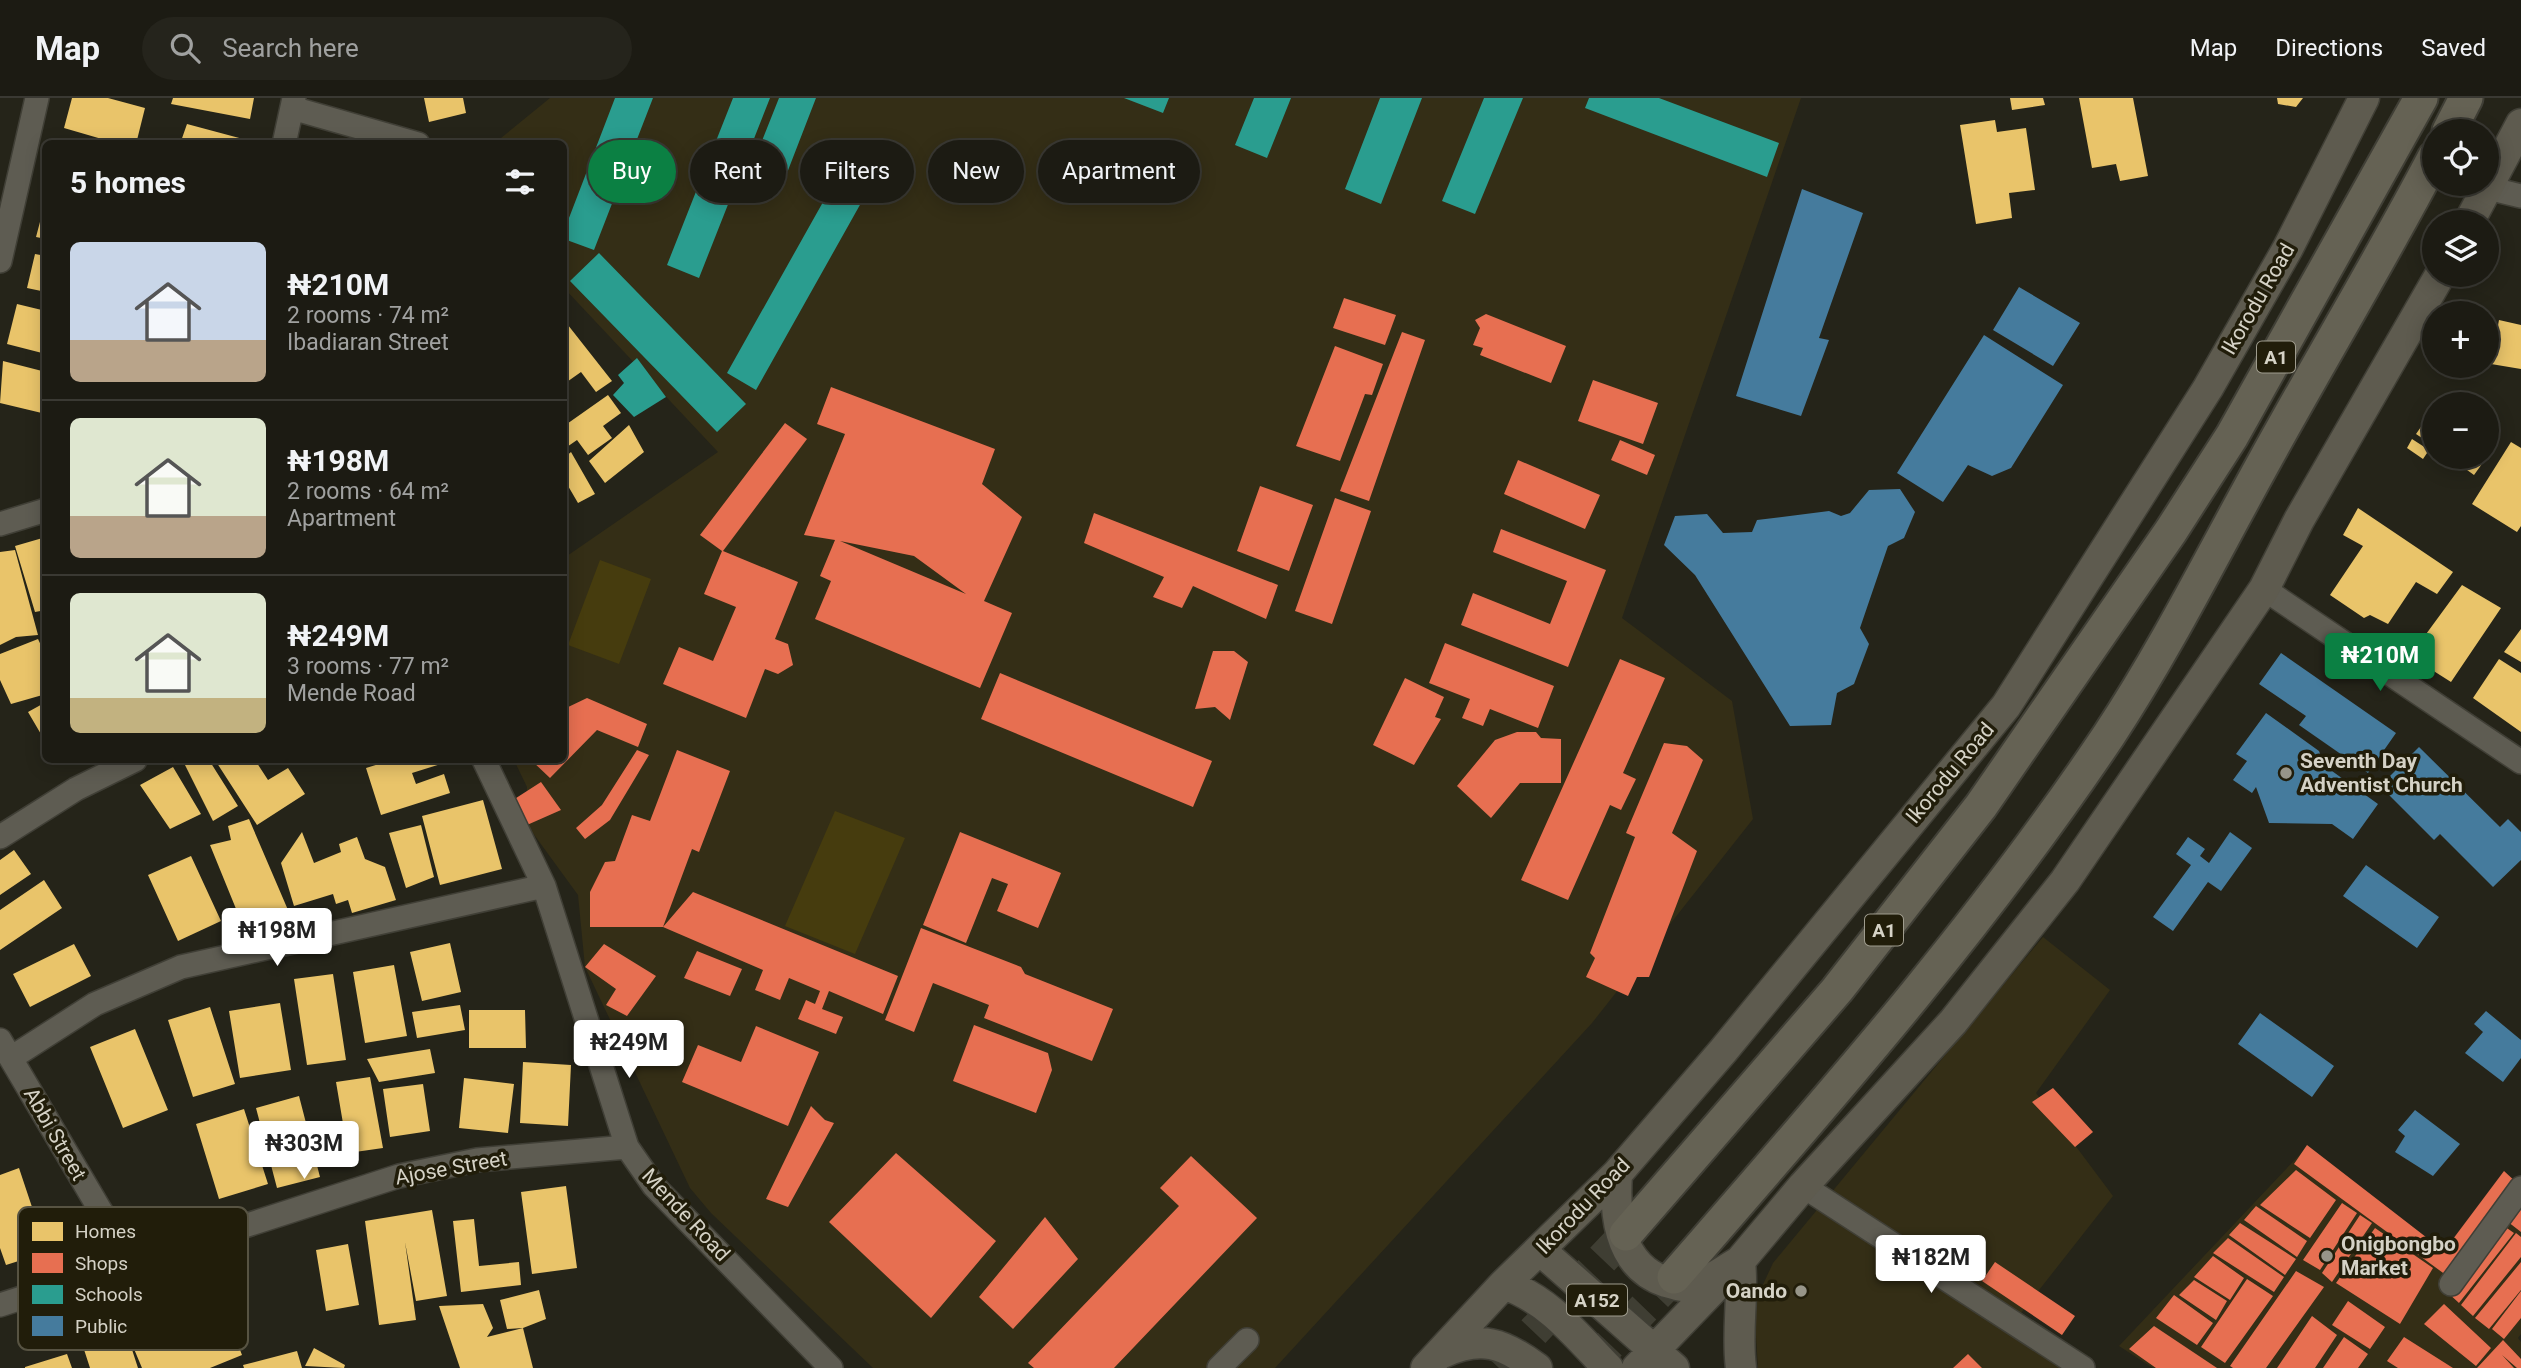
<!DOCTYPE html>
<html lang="en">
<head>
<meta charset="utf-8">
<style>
	body { margin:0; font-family:Roboto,sans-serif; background:#25241c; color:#f1f3f6; height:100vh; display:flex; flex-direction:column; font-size:26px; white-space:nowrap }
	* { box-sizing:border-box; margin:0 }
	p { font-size:23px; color:#a0a1a0 }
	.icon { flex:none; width:38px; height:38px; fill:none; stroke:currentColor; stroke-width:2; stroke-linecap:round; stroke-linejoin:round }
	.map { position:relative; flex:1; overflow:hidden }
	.panel { position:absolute; left:42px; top:42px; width:525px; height:623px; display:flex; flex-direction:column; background:#1c1b13; border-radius:10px; box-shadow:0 4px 18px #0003,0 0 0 2px #3a3933 }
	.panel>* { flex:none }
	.top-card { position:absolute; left:588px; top:42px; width:665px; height:63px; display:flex; gap:14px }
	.buttons { position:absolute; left:2422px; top:21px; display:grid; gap:14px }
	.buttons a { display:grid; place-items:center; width:77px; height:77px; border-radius:50%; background:#1c1b13; box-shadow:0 4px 18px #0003,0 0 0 2px #3a3933; font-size:35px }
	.price { position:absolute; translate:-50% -60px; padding:0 16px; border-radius:7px; background:#fff; color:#222; font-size:23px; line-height:46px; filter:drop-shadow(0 2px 4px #0008) }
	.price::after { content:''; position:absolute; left:50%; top:42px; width:21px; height:16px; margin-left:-10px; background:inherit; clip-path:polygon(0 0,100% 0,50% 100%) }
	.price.on { background:#0b8043; color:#fff }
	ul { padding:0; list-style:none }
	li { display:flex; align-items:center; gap:21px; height:175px; padding:0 28px }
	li+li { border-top:2px solid #3a3933 }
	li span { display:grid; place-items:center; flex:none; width:196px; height:140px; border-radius:10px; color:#555 }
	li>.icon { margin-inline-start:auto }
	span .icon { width:84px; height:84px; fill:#fffc; stroke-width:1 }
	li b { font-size:30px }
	h2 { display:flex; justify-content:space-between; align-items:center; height:84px; padding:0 28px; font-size:30px }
	.chip { padding:0 24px; border-radius:32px; background:#1c1b13; box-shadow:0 4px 18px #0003,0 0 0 2px #3a3933; font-size:24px; line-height:63px }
	.chip.on { background:#0b8043; color:#fff }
	header { display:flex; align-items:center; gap:42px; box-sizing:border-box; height:98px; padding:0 35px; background:#1c1b13; border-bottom:2px solid #3a3933 }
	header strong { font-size:33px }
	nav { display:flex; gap:38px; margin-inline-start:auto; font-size:24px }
	.search { width:490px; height:63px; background:#25241c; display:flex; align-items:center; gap:18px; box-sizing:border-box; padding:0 24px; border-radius:38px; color:#a0a1a0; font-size:26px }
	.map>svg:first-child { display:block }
	.built { fill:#342e16 }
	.green { fill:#463c0e }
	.homes { fill:#e9c46a }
	.shops { fill:#e76f51; fill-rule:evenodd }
	.schools { fill:#2a9d8f }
	.public { fill:#457b9d }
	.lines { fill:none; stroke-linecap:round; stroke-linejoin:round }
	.highway-tunnel { stroke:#3f3e33; stroke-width:33; stroke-dasharray:33 17; stroke-linecap:butt }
	.minor-casing { stroke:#403f36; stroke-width:26 }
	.major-casing { stroke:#403f36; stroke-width:33 }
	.highway-casing { stroke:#403f36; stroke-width:37 }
	.minor { stroke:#5e5c52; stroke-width:23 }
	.major { stroke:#5e5b4f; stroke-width:30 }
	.highway { stroke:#656254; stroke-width:33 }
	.poi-dot { fill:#979589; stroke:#211d0a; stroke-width:2.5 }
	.labels { text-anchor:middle; stroke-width:7; stroke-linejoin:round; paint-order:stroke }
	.shield { fill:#211d0a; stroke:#9f9c8e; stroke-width:2 }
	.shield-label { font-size:19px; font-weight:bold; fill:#d5d2c6 }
	.street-label { font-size:21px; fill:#d5d2c6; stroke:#211d0a }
	.poi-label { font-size:21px; font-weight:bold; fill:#d5d2c6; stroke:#211d0a; text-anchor:start }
	.key { fill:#211d0a; stroke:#575342; stroke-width:2 }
	.key-label { font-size:19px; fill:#d5d2c6 }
</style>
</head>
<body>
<header>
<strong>Map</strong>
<div class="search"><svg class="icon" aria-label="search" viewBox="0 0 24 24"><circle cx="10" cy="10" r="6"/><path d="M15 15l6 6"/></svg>Search here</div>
<nav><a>Map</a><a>Directions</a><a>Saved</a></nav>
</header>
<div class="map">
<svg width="2521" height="1270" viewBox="0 0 2521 1270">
	<rect width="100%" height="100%" fill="#252419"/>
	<path class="built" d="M550,0H1801L1622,520L1732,603L1753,721L1592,925L1275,1270H873L711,1115L690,1090L585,869L578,797L527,727V689L514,662H564V460L718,354L564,190V46L502,45L501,40Z
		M2043,839L2110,892L2036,995L2113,1098L2010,1229L2071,1270H1758L1754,1206L1773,1165Z
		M2305,1051L2461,1165L2521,1087V1236L2518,1240L2521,1244V1270H2153L2119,1248Z"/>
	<path class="green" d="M600,462L651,481L619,566L568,547Z
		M835,713L905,740L855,856L785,828Z"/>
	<path class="homes" d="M72,0H108L145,10L136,46H119L64,30Z
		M173,0H254L250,21L171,6Z
		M424,0H463L466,15L429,24Z
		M2010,0H2043L2045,7L2012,12Z
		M2079,0H2133L2148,78L2120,83L2116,66L2092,70Z
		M2277,0H2303L2296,9L2278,6Z
		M1995,22L1997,34L2026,30L2035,92L2009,95L2012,120L1976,126L1960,27Z
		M187,26L243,41L242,46H180Z
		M45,105H46V141L36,139Z
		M35,156L46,158V194L27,190Z
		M17,206L46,213V256L7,246Z
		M564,222L612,283L596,294L581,274L564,286Z
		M2499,222L2521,227V271L2491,266Z
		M3,263L46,274V316L0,305Z
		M608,297L621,315L603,328L612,340L588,357L577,342L564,351V328Z
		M2432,313L2434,315V348L2416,336Z
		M629,327L644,354L605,385L589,363Z
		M2412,341L2429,352L2423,361L2407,350Z
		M2511,344L2521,350V428L2517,434L2472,406Z
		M571,354L595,396L578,405L564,381V360Z
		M2449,359H2487L2474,377Z
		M2358,410L2453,474L2437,496L2416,484L2388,526L2370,517L2364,520L2330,497L2363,448L2343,437Z
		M46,439V512L35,514L15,448Z
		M15,452L38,537L16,539L0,547V454Z
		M2462,487L2501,510L2451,584L2410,558Z
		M2521,531V564L2504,554Z
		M38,541L46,558V596L11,606L0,582V556Z
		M2499,561L2521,575V634L2473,600Z
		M46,604V643H45L28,614Z
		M186,662H209L238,708L213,723L183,663Z
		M215,662H255L268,682L288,670L305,696L257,727Z
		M392,662H442L444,665L412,675L416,686L444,676L450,695L381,717L366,670Z
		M173,669L201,716L170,731L140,687Z
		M483,702L502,771L440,787L422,718Z
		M249,721L288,812L243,828L210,747L231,742L228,728Z
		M421,727L434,779L406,790L389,735Z
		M302,734L314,765L341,754L339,746L357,739L365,761L385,769L396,802L352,815L348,802L336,806L333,796L294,808L281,765Z
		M14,752L31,776L0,797V762Z
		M191,758L221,823L178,843L148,777Z
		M44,782L62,810L0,852V812Z
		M450,845L461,894L422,903L410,854Z
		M74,846L91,878L30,909L13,876Z
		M394,867L407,938L365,945L353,874Z
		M333,876L346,962L307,967L294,881Z
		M280,905L291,972L240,980L229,913Z
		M460,907L465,932L417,940L412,914Z
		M210,909L235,986L193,999L168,922Z
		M469,912H525L526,950H469Z
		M135,931L168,1012L123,1030L90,949Z
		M430,951L435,975L379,984L367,961Z
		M523,964L571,967L568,1028L520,1025Z
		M370,979L383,1050L348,1055L336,984Z
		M464,980L514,986L508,1035L459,1030Z
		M423,986L430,1033L390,1039L383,991Z
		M299,998L320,1079L277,1090L256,1010Z
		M244,1011L268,1086L219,1101L196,1026Z
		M19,1070L47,1154L6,1167L0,1150V1077Z
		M566,1088L577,1170L532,1176L521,1094Z
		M432,1112L447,1198L416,1203L405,1144L416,1222L379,1227L365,1123Z
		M474,1121L479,1168L519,1164L521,1187L461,1194L453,1123Z
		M348,1146L359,1207L326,1213L316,1152Z
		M214,1184L242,1257L210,1270H142L124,1227L138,1270H90L78,1233Z
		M539,1192L546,1221L523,1230L533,1270H460L439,1208L483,1206L493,1230L487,1239L523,1230L507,1231L500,1202Z
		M314,1250L345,1267L344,1270L305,1268Z
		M297,1253L302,1270H244L243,1267Z
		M67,1256L72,1270H25V1269Z"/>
	<path class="shops" d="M1344,200L1396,217L1385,247L1333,230Z
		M1486,216L1566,248L1551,285L1480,257L1483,250L1473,247L1480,230L1475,222Z
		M1402,234L1425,242L1369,403L1340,393Z
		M1335,248L1383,266L1372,297L1365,296L1340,363L1296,348Z
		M1593,282L1658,305L1643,346L1578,323Z
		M831,289L995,351L982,386L1022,419L984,503L1012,515L980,590L815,521L831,483L820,478L835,442L804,437L845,336L817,326ZM840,443L914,458L966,496Z
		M785,325L807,341L723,453L798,484L775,541L788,546L793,567L778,576L765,571L746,620L663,586L679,549L713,563L736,509L704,496L722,453L700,437Z
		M1620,342L1655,357L1647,377L1611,362Z
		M1518,362L1600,397L1585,431L1504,396Z
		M1260,388L1313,407L1289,473L1237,453Z
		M1335,400L1371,413L1332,526L1295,513Z
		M1094,415L1278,487L1266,521L1193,488L1182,510L1153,499L1164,479L1084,445Z
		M1501,431L1606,472L1568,569L1461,527L1473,495L1550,526L1567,483L1493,454Z
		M1445,545L1554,588L1538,630L1490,611L1483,628L1462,620L1470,601L1429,585Z
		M1213,553H1234L1248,564L1230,622L1215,609L1195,611Z
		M1620,561L1665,580L1623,675L1636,681L1621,712L1610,707L1568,802L1521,782Z
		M1000,575L1212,663L1193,709L981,621Z
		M1405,580L1444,599L1435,619L1441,621L1414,667L1373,647Z
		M587,600L647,626L638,649L597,632L550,680L531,662H564V611Z
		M1517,634H1536L1541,640L1561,641V685H1520L1491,720L1457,688L1495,642Z
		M1664,645L1687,648L1703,662L1672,735L1697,753L1649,879H1637L1628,898L1586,879L1595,860L1590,855L1635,739L1626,735Z
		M637,652L649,657L610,722L585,741L576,730L602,707Z
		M677,652L730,673L699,754L692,751L663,829H590V794L605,764L615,763L632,717L650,723Z
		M541,684L561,712L527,727L513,702Z
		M960,734L1061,775L1038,830L997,813L1008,786L992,780L966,845L923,827Z
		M693,794L898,878L883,916L829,893L822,911L843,919L836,936L798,921L806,902L815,906L820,893L789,880L780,902L755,892L763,872L663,829Z
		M921,830L1021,869L1025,876L1113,911L1092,963L984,920L989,907L933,885L914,934L885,922Z
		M604,846L656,878L627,918L606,907L616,891L585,869Z
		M697,853L742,871L730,898L684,880Z
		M974,927L1048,955L1052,972L1036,1015L953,983Z
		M756,928L819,954L788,1028L682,984L698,947L741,964Z
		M2053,990L2093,1034L2075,1049L2032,1004Z
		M811,1008L825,1022L834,1025L788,1109L766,1101Z
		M2307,1047L2444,1153L2504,1073L2517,1085L2450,1180L2294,1066Z
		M896,1055L996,1143L931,1220L829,1124Z
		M1191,1058L1257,1120L1114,1270H1034L1028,1265L1179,1108L1160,1090Z
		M2296,1072L2336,1102L2310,1140L2260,1107Z
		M2521,1096V1134L2503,1120Z
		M2342,1105L2357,1115L2320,1172L2303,1162Z
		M2256,1108L2307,1143L2297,1159L2244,1122Z
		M2360,1117L2372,1125L2332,1184L2322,1175Z
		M1045,1119L1078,1161L1013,1231L979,1199Z
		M2240,1125L2296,1161L2285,1177L2229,1137Z
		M2501,1126L2514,1135L2459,1205L2447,1194Z
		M2375,1130L2433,1170L2400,1226L2336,1185Z
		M2516,1135L2521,1139V1159L2473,1218L2461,1207Z
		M2228,1140L2284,1179L2274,1194L2213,1155Z
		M2213,1158L2244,1180L2230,1202L2194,1179Z
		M1995,1164L2075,1218L2062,1237L1982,1183Z
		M2521,1164V1192L2489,1231L2475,1220Z
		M2296,1173L2324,1189L2266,1270H2233L2230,1268Z
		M2247,1181L2273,1198L2225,1265L2201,1249Z
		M2194,1182L2227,1203L2216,1222L2179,1197Z
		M2521,1193V1220L2504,1241L2492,1231Z
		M2174,1197L2213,1225L2197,1247L2156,1220Z
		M2348,1203L2385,1229L2370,1251L2332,1227Z
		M2444,1206L2491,1250L2476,1268L2424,1226Z
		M2312,1218L2337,1237L2315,1270H2277Z
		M2154,1228L2217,1270H2156L2129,1251Z
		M2344,1239L2368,1256L2358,1270H2323Z
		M2404,1239L2453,1270H2398L2387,1263Z
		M2503,1242L2521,1261V1270H2517L2502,1257L2514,1270H2477Z
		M1968,1256L1982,1270H1953Z"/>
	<path class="schools" d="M615,0H653L594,152L564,141V133Z
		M733,0H770L699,180L667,167Z
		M779,0H816L787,75L754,63Z
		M1124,0H1169L1163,15Z
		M1254,0H1291L1267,60L1235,47Z
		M1380,0H1422L1381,106L1345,91Z
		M1484,0H1523L1475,116L1442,103Z
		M1589,0H1659L1779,45L1767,79L1585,10Z
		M841,72L870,89L756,292L727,275Z
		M599,155L746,306L717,334L570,183Z
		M637,260L666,299L634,319L613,297L624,285L618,277Z"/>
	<path class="public" d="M1802,91L1863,115L1819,240L1829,242L1801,318L1736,298Z
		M2019,189L2080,225L2053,268L1993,232Z
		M1984,237L2063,287L2011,370L1992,378L1968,367L1943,404L1897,375Z
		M1900,391L1915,414L1904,440L1888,448L1860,530L1869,546L1854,586L1837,595L1831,627L1790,628L1695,477L1664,447L1675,418L1707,416L1723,435L1752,434L1757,422L1829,413L1841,418L1850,415L1869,392Z
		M2281,555L2396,635L2368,675L2299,627L2306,618L2259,586Z
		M2266,615L2319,653L2325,668L2378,706L2353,741L2332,726L2269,725L2256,689L2252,695L2233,682L2247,663L2236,656Z
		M2419,649L2500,729L2508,721L2521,734V762L2493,789L2440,736L2434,742L2380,688Z
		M2230,734L2252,750L2221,793L2208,784L2173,833L2153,819L2191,767L2176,756L2188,739L2205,751L2200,758L2209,765Z
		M2366,767L2439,819L2417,850L2343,798Z
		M2486,913L2521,942V960L2503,984L2465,955L2483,934L2474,926Z
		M2260,915L2334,968L2312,999L2238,946Z
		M2415,1012L2460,1046L2433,1078L2395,1054L2405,1038L2398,1032Z"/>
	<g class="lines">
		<path class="highway-tunnel" d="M1499,1270L1626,1136
			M1587,1270L1674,1179"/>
		<g class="minor-casing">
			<path id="minor" d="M292,10L418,46
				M284,46L294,0
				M2488,90L2521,98
				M0,163L37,0
				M0,426L46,412
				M2264,491L2521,664
				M484,662L544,788L627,1049L654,1088L831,1270
				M0,739L76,691L135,662
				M0,942L132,1166
				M11,960L95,906L181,869L544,788
				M1803,1088L2083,1270
				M2451,1186L2521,1090
				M0,1207L399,1078L477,1062L627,1049
				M1219,1270L1247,1242"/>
		</g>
		<g class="major-casing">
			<path id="major" d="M2469,124L2521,26
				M1617,1076C1614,1119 1619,1168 1666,1184C1674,1186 1684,1190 1692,1188C1709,1185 1726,1171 1740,1163C1744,1199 1736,1234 1741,1270
				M1540,1152L1674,1270
				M1504,1186C1549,1202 1576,1237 1608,1270
				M1442,1255C1482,1237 1503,1245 1537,1270
				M1426,1270L1504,1186L1617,1076L1723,953L2006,608L2208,290L2288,150L2364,0
				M1637,1270L1740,1163L1803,1088L1953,924L2065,783L2264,491L2299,422L2440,177"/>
		</g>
		<g class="highway-casing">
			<path id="highway" d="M2449,33L2466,0
				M1626,1136L1837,892L1981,708L2171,433L2232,338L2421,0
				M1674,1179C1826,1004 1980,830 2109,637C2167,549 2213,456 2264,364C2320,262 2380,163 2434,60"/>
		</g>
		<use href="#minor" class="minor"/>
		<use href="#major" class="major"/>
		<use href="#highway" class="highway"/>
	</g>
	<g class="poi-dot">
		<circle cx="2286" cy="675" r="7"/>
		<circle cx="2327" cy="1158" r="7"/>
		<circle cx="1801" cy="1193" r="7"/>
	</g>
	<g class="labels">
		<g class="shield">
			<rect x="2257" y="243.5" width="38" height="31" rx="5"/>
			<rect x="1865" y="816.5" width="38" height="31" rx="5"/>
			<rect x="1567" y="1186.5" width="60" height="31" rx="5"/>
		</g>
		<g class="shield-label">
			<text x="2276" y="266">A1</text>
			<text x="1884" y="839">A1</text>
			<text x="1597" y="1209">A152</text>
		</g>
		<g class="street-label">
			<text transform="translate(2258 201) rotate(-60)" y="7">Ikorodu Road</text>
			<text transform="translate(1950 675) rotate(-50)" y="7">Ikorodu Road</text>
			<text transform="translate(55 1036) rotate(60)" y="7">Abbi Street</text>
			<text transform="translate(451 1070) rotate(-10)" y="7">Ajose Street</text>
			<text transform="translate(1583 1108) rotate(-46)" y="7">Ikorodu Road</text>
			<text transform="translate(686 1117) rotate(47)" y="7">Mende Road</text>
		</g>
		<g class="poi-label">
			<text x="2300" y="670">Seventh Day<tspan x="2300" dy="24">Adventist Church</tspan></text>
			<text x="2341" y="1153">Onigbongbo<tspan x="2341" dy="24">Market</tspan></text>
			<text x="1787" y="1200" text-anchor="end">Oando</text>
		</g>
	</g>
	<rect x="18" y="1109" width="230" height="143" rx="10" class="key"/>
	<rect x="32" y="1124" width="31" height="19" fill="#e9c46a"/>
	<rect x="32" y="1155" width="31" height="20" fill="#e76f51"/>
	<rect x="32" y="1187" width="31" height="19" fill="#2a9d8f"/>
	<rect x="32" y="1218" width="31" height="20" fill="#457b9d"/>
	<g class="key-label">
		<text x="75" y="1140">Homes</text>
		<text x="75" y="1172">Shops</text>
		<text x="75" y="1203">Schools</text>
		<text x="75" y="1235">Public</text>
	</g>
</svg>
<div class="buttons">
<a><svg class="icon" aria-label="locate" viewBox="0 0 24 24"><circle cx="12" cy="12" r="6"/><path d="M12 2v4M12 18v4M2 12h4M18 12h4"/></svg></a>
<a><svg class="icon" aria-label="layers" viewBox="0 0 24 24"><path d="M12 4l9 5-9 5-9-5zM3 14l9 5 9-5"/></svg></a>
<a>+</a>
<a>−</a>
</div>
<b class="price on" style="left:2380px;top:595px">₦210M</b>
<b class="price" style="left:277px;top:870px">₦198M</b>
<b class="price" style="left:629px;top:982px">₦249M</b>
<b class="price" style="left:304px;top:1083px">₦303M</b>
<b class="price" style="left:1931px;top:1197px">₦182M</b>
<div class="top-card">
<a class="chip on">Buy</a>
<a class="chip">Rent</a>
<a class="chip">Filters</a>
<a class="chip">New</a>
<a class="chip">Apartment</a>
</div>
<section class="panel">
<h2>5 homes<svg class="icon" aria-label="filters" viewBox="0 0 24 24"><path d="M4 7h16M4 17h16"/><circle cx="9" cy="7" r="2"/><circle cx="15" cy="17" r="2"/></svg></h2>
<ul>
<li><span style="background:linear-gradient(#c9d6e8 70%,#b9a48a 0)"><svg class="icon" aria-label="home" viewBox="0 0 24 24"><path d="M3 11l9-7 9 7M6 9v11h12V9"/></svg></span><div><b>₦210M</b><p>2 rooms · 74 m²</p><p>Ibadiaran Street</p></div></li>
<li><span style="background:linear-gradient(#dfe7d0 70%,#b9a48a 0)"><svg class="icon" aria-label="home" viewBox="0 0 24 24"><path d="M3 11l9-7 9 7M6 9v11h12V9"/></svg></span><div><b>₦198M</b><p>2 rooms · 64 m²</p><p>Apartment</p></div></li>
<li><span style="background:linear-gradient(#dfe7d0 75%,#c2b280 0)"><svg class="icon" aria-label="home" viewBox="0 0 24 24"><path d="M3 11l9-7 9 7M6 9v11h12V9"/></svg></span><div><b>₦249M</b><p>3 rooms · 77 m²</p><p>Mende Road</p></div></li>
</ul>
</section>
</div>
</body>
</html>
